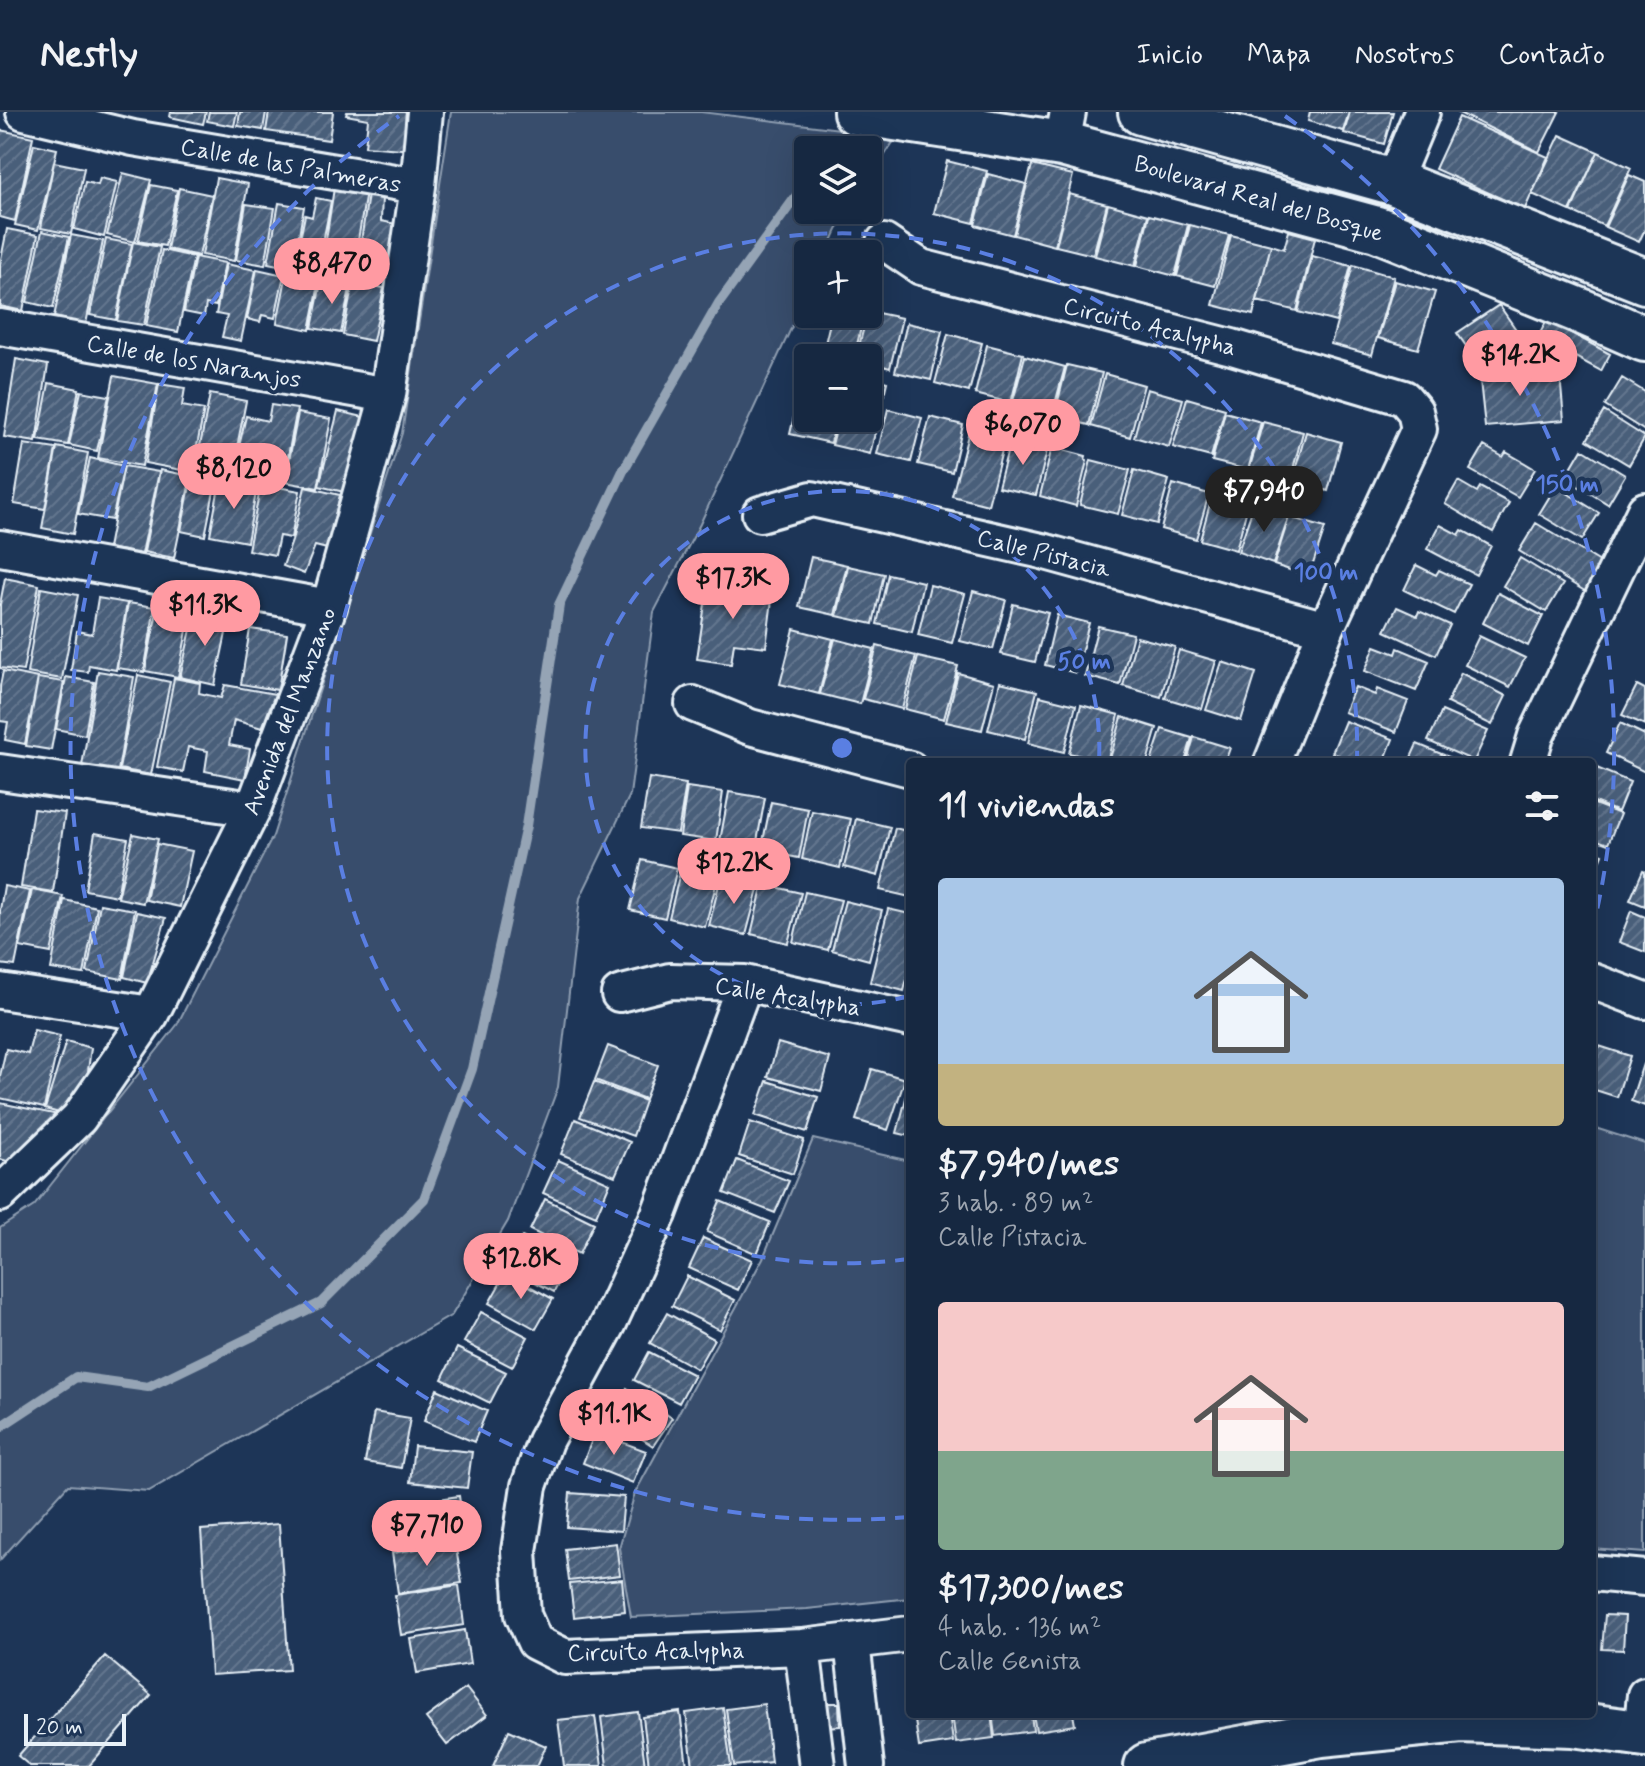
<!DOCTYPE html>
<html lang="es">
<head>
<meta charset="utf-8">
<style>
	body { margin:0; font-family:Mynerve,sans-serif; background:#1f3048; color:#f1f3f6; height:100vh; display:flex; flex-direction:column; font-size:30px; white-space:nowrap }
	* { box-sizing:border-box; margin:0 }
	p { font-size:26px; color:#9ea6b1 }
	.icon { flex:none; width:44px; height:44px; fill:none; stroke:currentColor; stroke-width:2; stroke-linecap:round; stroke-linejoin:round }
	.map { position:relative; flex:1; overflow:hidden }
	.side { position:absolute; left:906px; top:646px; width:690px; height:960px; display:flex; flex-direction:column; background:#162841; border-radius:8px; box-shadow:0 8px 32px #0002,0 0 0 2px #35445a }
	.side>* { flex:none }
	.fabs { position:absolute; left:794px; top:24px; display:grid; gap:16px }
	.fabs a { display:grid; place-items:center; width:88px; height:88px; border-radius:8px; background:#162841; box-shadow:0 8px 32px #0002,0 0 0 2px #35445a; font-size:40px }
	.scale { position:absolute; left:24px; bottom:20px; width:102px; box-sizing:border-box; padding-left:8px; border:4px solid #e8f1f8; border-top:0; font-size:22px; line-height:28px; white-space:nowrap; color:#e8f1f8; -webkit-text-stroke:6px #1d3557; paint-order:stroke }
	.price { position:absolute; translate:-50% -68px; padding:0 18px; border-radius:28px; background:#ff9aa2; color:#111; font-size:26px; line-height:52px; filter:drop-shadow(0 2px 4px #0008) }
	.price::after { content:''; position:absolute; left:50%; top:48px; width:24px; height:18px; margin-left:-12px; background:inherit; clip-path:polygon(0 0,100% 0,50% 100%) }
	.price.current { background:#222; color:#fff }
	ul { padding:0; list-style:none }
	li { display:grid; align-content:center; gap:16px; height:424px; padding:0 32px }
	li span { display:grid; place-items:center; height:248px; border-radius:8px; color:#555 }
	li>.icon { margin-inline-start:auto }
	span .icon { width:144px; height:144px; fill:#fffc; stroke-width:1 }
	li b { font-size:34px }
	h2 { display:flex; justify-content:space-between; align-items:center; height:96px; padding:0 32px; font-size:34px }
	header { display:flex; align-items:center; gap:48px; box-sizing:border-box; height:112px; padding:0 40px; background:#162841; border-bottom:2px solid #35445a }
	header strong { font-size:38px }
	nav { display:flex; gap:44px; margin-inline-start:auto; font-size:28px }
	.map>svg:first-child { display:block }
	.park { fill:#374d6c; stroke:#909fb2; stroke-width:2 }
	.lines { fill:none; stroke-linecap:round; stroke-linejoin:round }
	.stream { stroke:#95a4b5; stroke-width:10 }
	.building { fill:url(#building-hatch); stroke:#e8f1f8; stroke-width:2 }
	.street-casing { stroke:#e8f1f8; stroke-width:40 }
	.secondary-casing { stroke:#e8f1f8; stroke-width:50 }
	.street { stroke:#1d3557; stroke-width:34 }
	.secondary { stroke:#1d3557; stroke-width:44 }
	.ring { fill:none; stroke:#5a7fe2; stroke-width:4; stroke-dasharray:14 10 }
	.labels { text-anchor:middle; stroke-width:8; stroke-linejoin:round; paint-order:stroke }
	.street-label { font-size:24px; fill:#e8f1f8; stroke:#1d3557 }
	.centre { fill:#5a7fe2; stroke:#1d3557; stroke-width:4 }
	.ring-label { font-size:24px; text-anchor:middle; font-weight:bold; fill:#5a7fe2; stroke:#1d3557; stroke-width:8; stroke-linejoin:round; paint-order:stroke }
</style>
</head>
<body>
<header>
<strong>Nestly</strong>
<nav><a>Inicio</a><a>Mapa</a><a>Nosotros</a><a>Contacto</a></nav>
</header>
<div class="map">
<svg width="1645" height="1654" viewBox="0 0 1645 1654">
	<defs>
		<pattern id="building-hatch" width="6" height="6" patternUnits="userSpaceOnUse" patternTransform="scale(2)"><rect width="6" height="6" fill="#495e7a"/><path d="M-1 1l2-2M0 6l6-6M5 7l2-2" fill="none" stroke="#63768e"/></pattern>
	</defs>
	<rect width="100%" height="100%" fill="#1d3557"/>
	<filter id="ink" filterUnits="userSpaceOnUse"><feTurbulence type="fractalNoise" baseFrequency=".0125" numOctaves="2"/><feDisplacementMap in="SourceGraphic" scale="16" xChannelSelector="R" yChannelSelector="G"/><feConvolveMatrix kernelMatrix="1 2 1 2 8 2 1 2 1" color-interpolation-filters="sRGB"/></filter>
	<g filter="url(#ink)">
		<path class="park" d="M451,0H701L897,24L868,69V38H808V98H850L837,118L826,142H808V180L700,412L654,500L630,683L580,786L558,975L508,1109L452,1203L149,1379L68,1373L0,1448V1116L34,1094L177,913L273,724L402,321Z
			M1592,1015L1645,1032V1441L1592,1437Z
			M813,1027L910,1049V1486L807,1497L631,1505L619,1436L635,1381L763,1146Z"/>
		<g class="lines">
			<path class="stream" d="M0,1315L76,1265L148,1275L321,1191L424,1087L472,957L526,714L559,493L623,359L719,191L808,68"/>
		</g>
		<path class="building" d="M171,0H206L203,12L170,5Z
			M209,0H237L234,14L207,9Z
			M240,0H266L263,18L238,14Z
			M269,0H333L329,28L266,19Z
			M347,0H416L413,38L365,34L368,7L346,3Z
			M1310,0H1349L1343,19L1308,9Z
			M1350,0H1393L1384,32L1344,21Z
			M1457,0H1559L1539,40Z
			M1459,5L1548,45L1525,97L1435,57Z
			M0,18L33,25L15,109L0,105Z
			M1560,23L1598,40L1570,99L1532,82Z
			M34,32L57,37L38,118L15,113Z
			M1598,40L1631,56L1604,114L1571,99Z
			M947,49L987,59L974,111L934,101Z
			M54,50L84,56L71,122L41,116Z
			M1032,53L1073,63L1055,134L1014,123Z
			M123,61L151,68L135,130L107,123Z
			M988,62L1026,72L1013,123L975,113Z
			M1629,63L1645,70V117L1639,130L1605,115Z
			M100,66L117,70L104,125L74,117L85,70L98,73Z
			M216,66L248,72L234,149L202,143Z
			M151,73L177,78L165,134L138,129Z
			M179,76L212,83L199,144L167,137Z
			M334,76L366,80L352,165L321,160Z
			M368,82L382,84L381,109L396,112L387,168L356,163Z
			M1069,82L1107,92L1093,143L1056,134Z
			M316,86L331,89L317,161L294,157L305,103L312,105Z
			M279,91L304,95L293,156L268,151Z
			M246,92L275,96L265,153L236,148Z
			M1108,92L1148,103L1135,154L1095,144Z
			M1149,103L1188,113L1175,164L1137,154Z
			M1190,113L1229,123L1215,174L1177,164Z
			M7,117L38,123L23,199L0,194V152Z
			M42,119L69,125L53,196L27,190Z
			M1289,119L1315,126L1297,199L1257,189L1271,133L1284,137Z
			M71,123L103,129L86,212L54,205Z
			M1231,123L1271,133L1253,203L1213,193Z
			M106,127L132,132L116,208L90,203Z
			M133,130L160,135L144,213L117,209Z
			M162,138L194,145L178,220L146,214Z
			M1312,144L1351,154L1336,210L1298,200Z
			M195,145L225,151L216,194L206,192L204,204L184,200Z
			M226,152L256,158L241,229L222,225L227,204L216,202Z
			M1353,153L1394,165L1372,243L1331,232Z
			M257,157L284,163L275,206L262,203L260,210L247,207Z
			M287,161L320,167L310,218L277,211Z
			M322,166L351,171L341,221L312,216Z
			M1395,169L1435,180L1418,237L1378,226Z
			M353,170L384,176L373,229L343,223Z
			M1499,193L1524,229L1482,257L1457,221Z
			M868,199L902,206L890,256L868,250V246H856Z
			M832,202H864L854,246L823,240Z
			M1547,208L1610,242L1601,259L1538,225Z
			M907,211L942,219L931,268L895,260Z
			M948,222L982,231L969,280L935,271Z
			M987,233L1023,242L1011,291L975,282Z
			M1025,244L1065,255L1052,303L1012,293Z
			M16,247L48,253L36,330L4,325Z
			M1067,253L1102,261L1089,313L1054,305Z
			M1517,256L1518,266L1560,263L1564,308L1485,315L1479,259Z
			M1105,262L1144,273L1130,325L1091,314Z
			M114,264L158,272L142,354L98,346Z
			M868,265L887,270L870,342L832,333L839,306H868Z
			M1622,266L1645,280V319L1605,294Z
			M49,271L79,277L68,333L38,328Z
			M159,272L185,276L182,294L204,298L192,360L145,351Z
			M1147,277L1183,287L1169,335L1134,325Z
			M800,278L808,279V306H836L831,331L790,322Z
			M81,279L109,284L97,339L69,333Z
			M210,282L246,289L231,366L195,360Z
			M1187,286L1225,297L1211,345L1173,335Z
			M271,293L297,297L283,370L233,361L246,304L268,309Z
			M888,297L922,306L911,350L877,342Z
			M338,299L363,305L344,380L319,374Z
			M1604,299L1645,325L1629,353L1587,328Z
			M1225,300L1261,310L1248,358L1212,349Z
			M298,301L331,307L318,376L285,370Z
			M930,305L963,313L952,360L918,352Z
			M1263,310L1303,320L1290,368L1249,358Z
			M970,315L1006,323L988,393L952,384Z
			M1306,320L1341,330L1328,379L1292,369Z
			M1011,326L1048,335L1036,383L998,375Z
			M24,332L56,337L45,397L14,392Z
			M1484,334L1503,345L1506,340L1535,357L1518,385L1470,358Z
			M57,335L88,341L73,422L42,416Z
			M1052,335L1086,344L1085,348L1087,349L1076,394L1040,384Z
			M1582,337L1625,363L1608,392L1565,366Z
			M90,346L124,354L112,408L78,402Z
			M1091,348L1130,358L1118,402L1080,393Z
			M124,354L159,360L142,442L108,436Z
			M160,358L191,364L174,446L144,440Z
			M1134,358L1169,368L1157,412L1122,403Z
			M192,364L216,369L205,424L181,419Z
			M220,369L257,375L247,430L210,423Z
			M1458,369L1477,380L1480,375L1509,391L1493,420L1445,392Z
			M261,372L300,379L291,426L279,424L275,443L248,438Z
			M1173,372L1209,382L1196,427L1161,417Z
			M1556,374L1599,401L1582,428L1539,402Z
			M305,375L340,383L327,437L315,434L304,462L283,454L292,429Z
			M1212,384L1248,393L1236,438L1200,428Z
			M1254,392L1289,404L1273,452L1238,440Z
			M1289,405L1325,416L1309,464L1274,453Z
			M1536,411L1605,453L1588,481L1519,439Z
			M1440,413L1459,423L1462,418L1491,434L1476,463L1427,437Z
			M811,445L847,453L835,503L799,495Z
			M1520,446L1563,472L1546,500L1503,474Z
			M1416,453L1436,463L1439,458L1469,472L1454,502L1404,478Z
			M848,454L884,462L873,512L837,504Z
			M888,462L923,470L912,520L877,512Z
			M5,466L39,473L23,559L0,556V492Z
			M708,471L773,480L766,535L734,531L731,552L697,547Z
			M930,473L965,482L952,531L918,523Z
			M41,476L78,483L62,567L27,561Z
			M973,479L1006,488L993,537L960,529Z
			M1498,481L1543,504L1528,534L1483,511Z
			M98,486L127,491L116,558L89,553L88,560L71,558L77,519L92,522Z
			M159,490L176,493L174,505L189,508L178,565L145,559Z
			M128,491L155,495L144,560L117,556Z
			M1013,492L1048,501L1035,550L1001,542Z
			M1397,495L1417,504L1419,499L1450,513L1436,543L1385,519Z
			M195,500L229,507L215,573L180,565Z
			M1057,503L1089,511L1076,561L1045,553Z
			M1098,514L1133,522L1120,573L1085,564Z
			M250,517L287,522L278,578L241,572Z
			M794,517L833,527L819,582L780,572Z
			M1479,524L1525,546L1510,575L1465,553Z
			M1137,525L1175,535L1161,585L1123,574Z
			M835,527L874,537L860,592L820,582Z
			M877,534L916,544L902,597L863,587Z
			M1375,534L1396,542L1398,536L1429,549L1416,579L1365,559Z
			M1179,538L1216,549L1202,597L1165,586Z
			M918,545L958,554L944,607L905,597Z
			M1222,550L1256,561L1241,609L1206,598Z
			M3,559L38,566L25,632L5,628L8,610L0,609V574Z
			M98,559L134,565L118,659L82,654Z
			M958,561L994,571L982,618L946,610Z
			M1461,561L1506,584L1492,613L1447,591Z
			M138,563L170,570L151,663L119,657Z
			M66,565L94,570L85,623L56,617Z
			M38,566L64,570L51,638L26,634Z
			M174,566L200,571L199,581L221,586L225,573L275,582L262,616L234,608L229,633L250,637L245,667L205,659L208,639L188,635L183,660L157,655Z
			M1000,570L1037,579L1025,627L988,618Z
			M1637,573L1645,577V613L1622,603Z
			M1355,575L1375,583L1377,577L1408,589L1396,620L1344,600Z
			M1040,584L1076,593L1064,640L1028,631Z
			M1081,593L1119,603L1107,650L1069,641Z
			M1442,599L1488,619L1474,649L1428,629Z
			M1122,605L1157,616L1147,650H1109Z
			M1345,609L1393,627L1384,650H1357L1332,641Z
			M1620,611L1645,623V660L1606,641Z
			M1162,617L1192,626L1185,650H1151Z
			M1194,625L1230,636L1225,650H1187Z
			M1417,632L1461,650H1409Z
			M1592,654L1630,670L1618,700L1592,689Z
			M649,666L686,672L678,721L641,716Z
			M687,675L723,680L716,729L680,724Z
			M729,680L765,686L756,735L720,729Z
			M771,690L808,697L799,746L761,739Z
			M1592,691L1620,702L1608,732L1592,726Z
			M33,697L65,701L53,780L21,775Z
			M812,699L851,707L840,756L802,747Z
			M856,707L890,715L878,764L844,755Z
			M895,716L910,720V785L880,778Z
			M95,721L128,727L117,784L85,778Z
			M133,722L158,727L143,791L118,786Z
			M157,732L192,739L180,795L146,788Z
			M1592,738L1603,742L1592,769Z
			M642,748L677,756L665,806L630,798Z
			M681,756L718,765L705,815L669,806Z
			M1643,758L1645,759V794L1630,788Z
			M721,764L759,774L746,823L709,814Z
			M763,772L801,781L788,831L751,822Z
			M4,774L30,779L15,854L0,852V798Z
			M32,778L63,784L51,841L20,835Z
			M805,780L841,788L828,838L793,830Z
			M64,788L97,795L84,862L51,857Z
			M845,789L882,798L869,848L832,838Z
			M100,792L135,798L122,867L87,860Z
			M888,797L910,802V855L904,879L870,870Z
			M1631,799L1645,805V840L1619,830Z
			M137,800L166,806L147,871L124,865Z
			M34,918L60,924L44,996L0,986V964L6,937L28,942Z
			M66,929L91,936L85,982L70,1004L45,997Z
			M778,931L830,946L821,979L768,965Z
			M608,934L658,953L645,987L595,968Z
			M1599,934L1630,944L1617,985L1592,977V957Z
			M1643,952H1645V994L1631,989Z
			M872,957L905,967L888,1018L856,1008Z
			M767,969L818,985L807,1020L755,1003Z
			M594,970L645,989L633,1024L580,1005Z
			M910,971V1024L897,1021Z
			M0,991L64,1004L17,1052L0,1047Z
			M575,1007L630,1030L615,1064L561,1042Z
			M750,1010L804,1028L793,1062L739,1044Z
			M558,1048L610,1071L596,1104L543,1081Z
			M737,1048L789,1069L775,1101L724,1081Z
			M545,1087L594,1111L579,1142L530,1118Z
			M720,1089L770,1110L757,1142L707,1120Z
			M522,1125L570,1150L554,1180L506,1155Z
			M703,1126L752,1148L738,1178L689,1156Z
			M506,1161L553,1187L536,1217L489,1191Z
			M687,1164L735,1188L720,1218L672,1194Z
			M481,1200L528,1225L512,1255L464,1230Z
			M667,1201L714,1227L697,1257L650,1231Z
			M457,1236L506,1260L490,1291L442,1267Z
			M649,1240L694,1263L679,1291L634,1268Z
			M627,1276L672,1306L653,1334L608,1305Z
			M437,1277L487,1299L474,1330L424,1309Z
			M374,1300L410,1306L401,1356L365,1350Z
			M595,1320L646,1339L633,1371L583,1351Z
			M414,1334L472,1340L467,1376L410,1370Z
			M570,1381L624,1385L621,1419L567,1415Z
			M459,1384L465,1425L399,1435L393,1394Z
			M279,1412L289,1558L211,1563L201,1418Z
			M455,1431L462,1471L398,1481L392,1441Z
			M616,1431L620,1463L569,1469L565,1437Z
			M622,1467L625,1499L574,1505L570,1472Z
			M459,1473L464,1513L401,1523L395,1483Z
			M1605,1503L1625,1504L1623,1538L1602,1537Z
			M465,1518L470,1552L417,1561L411,1527Z
			M105,1544L151,1583L89,1654H30L18,1644Z
			M466,1576L487,1603L447,1633L426,1606Z
			M821,1591H839L840,1614L822,1615Z
			M764,1592L771,1650L734,1654L726,1597Z
			M723,1596L731,1654H693L686,1601Z
			M638,1600L645,1654H607L601,1605Z
			M680,1600L687,1654H649L643,1605Z
			M914,1602H949L953,1630L919,1635Z
			M952,1602H991L994,1626L956,1631Z
			M992,1602H1031L1033,1619L995,1624Z
			M1033,1602H1073L1075,1613L1036,1619Z
			M595,1604L602,1654H564L558,1608Z
			M509,1618L546,1634L537,1654H493Z"/>
		<g class="lines">
			<g class="street-casing">
				<path id="street" d="M24,0L133,26L418,74
					M1062,32L1068,0
					M1393,70L1422,0
					M884,130L921,155L1232,235L1404,286L1415,299L1419,317L1326,517L1272,650
					M0,215L388,283
					M760,402L812,387L1042,439L1326,517
					M0,436L329,495
					M693,592L750,615L910,657
					M1528,650L1536,624L1645,398
					M0,660L253,697
					M1592,869L1645,889
					M745,871L659,1102L609,1211L545,1329L529,1374L519,1439L523,1503L535,1530L565,1545L802,1535L910,1522
					M0,879L151,902
					M619,882L670,869L745,871L910,907
					M0,1082L79,1006L151,902L253,697L329,495L388,283L418,74L425,0
					M1592,1461L1645,1466
					M852,1530L866,1654
					M802,1535L817,1654
					M1641,1621L1645,1583"/>
			</g>
			<g class="secondary-casing">
				<path id="secondary" d="M856,0L1062,32L1377,117L1583,200L1645,227
					M1141,0L1393,70L1645,169
					M1147,1654L1321,1622L1461,1608L1573,1612L1645,1622"/>
			</g>
			<use href="#street" class="street"/>
			<use href="#secondary" class="secondary"/>
		</g>
	</g>
	<g class="ring">
		<path d="M909 884A257 257 0 1 1 1099 649"/>
		<path d="M909 1147A515 515 0 1 1 1357 649"/>
		<path d="M909 1405A772 772 0 0 1 399 4M1285 4A772 772 0 0 1 1593 816"/>
	</g>
	<g class="labels">
		<g class="street-label">
			<text transform="translate(291 53) rotate(10)" y="8">Calle de las Palmeras</text>
			<text transform="translate(1259 86) rotate(16)" y="8">Boulevard Real del Bosque</text>
			<text transform="translate(1150 214) rotate(14)" y="8">Circuito Acalypha</text>
			<text transform="translate(194 249) rotate(10)" y="8">Calle de los Naranjos</text>
			<text transform="translate(1044 441) rotate(14)" y="8">Calle Pistacia</text>
			<text transform="translate(289 599) rotate(-69)" y="8">Avenida del Manzano</text>
			<text transform="translate(788 884) rotate(9)" y="8">Calle Acalypha</text>
			<text transform="translate(656 1539) rotate(-1)" y="8">Circuito Acalypha</text>
		</g>
	</g>
	<circle cx="842" cy="636" r="12" class="centre"/>
	<g class="ring-label">
		<text x="1567" y="380">150 m</text>
		<text x="1326" y="468">100 m</text>
		<text x="1084" y="557">50 m</text>
	</g>
</svg>
<div class="fabs">
<a><svg class="icon" aria-label="layers" viewBox="0 0 24 24"><path d="M12 4l9 5-9 5-9-5zM3 14l9 5 9-5"/></svg></a>
<a>+</a>
<a>−</a>
</div>
<div class="scale">20 m</div>
<b class="price" style="left:332px;top:194px">$8,470</b>
<b class="price" style="left:1520px;top:286px">$14.2K</b>
<b class="price" style="left:1023px;top:355px">$6,070</b>
<b class="price" style="left:234px;top:399px">$8,120</b>
<b class="price current" style="left:1264px;top:422px">$7,940</b>
<b class="price" style="left:733px;top:509px">$17.3K</b>
<b class="price" style="left:205px;top:536px">$11.3K</b>
<b class="price" style="left:734px;top:794px">$12.2K</b>
<b class="price" style="left:521px;top:1189px">$12.8K</b>
<b class="price" style="left:614px;top:1345px">$11.1K</b>
<b class="price" style="left:427px;top:1456px">$7,710</b>
<section class="side">
<h2>11 viviendas<svg class="icon" aria-label="filters" viewBox="0 0 24 24"><path d="M4 7h16M4 17h16"/><circle cx="9" cy="7" r="2"/><circle cx="15" cy="17" r="2"/></svg></h2>
<ul>
<li><span style="background:linear-gradient(#a9c7e8 75%,#c2b280 0)"><svg class="icon" aria-label="home" viewBox="0 0 24 24"><path d="M3 11l9-7 9 7M6 9v11h12V9"/></svg></span><div><b>$7,940/mes</b><p>3 hab. · 89 m²</p><p>Calle Pistacia</p></div></li>
<li><span style="background:linear-gradient(#f6c9c9 60%,#7fa58c 0)"><svg class="icon" aria-label="home" viewBox="0 0 24 24"><path d="M3 11l9-7 9 7M6 9v11h12V9"/></svg></span><div><b>$17,300/mes</b><p>4 hab. · 136 m²</p><p>Calle Genista</p></div></li>
</ul>
</section>
</div>
</body>
</html>
